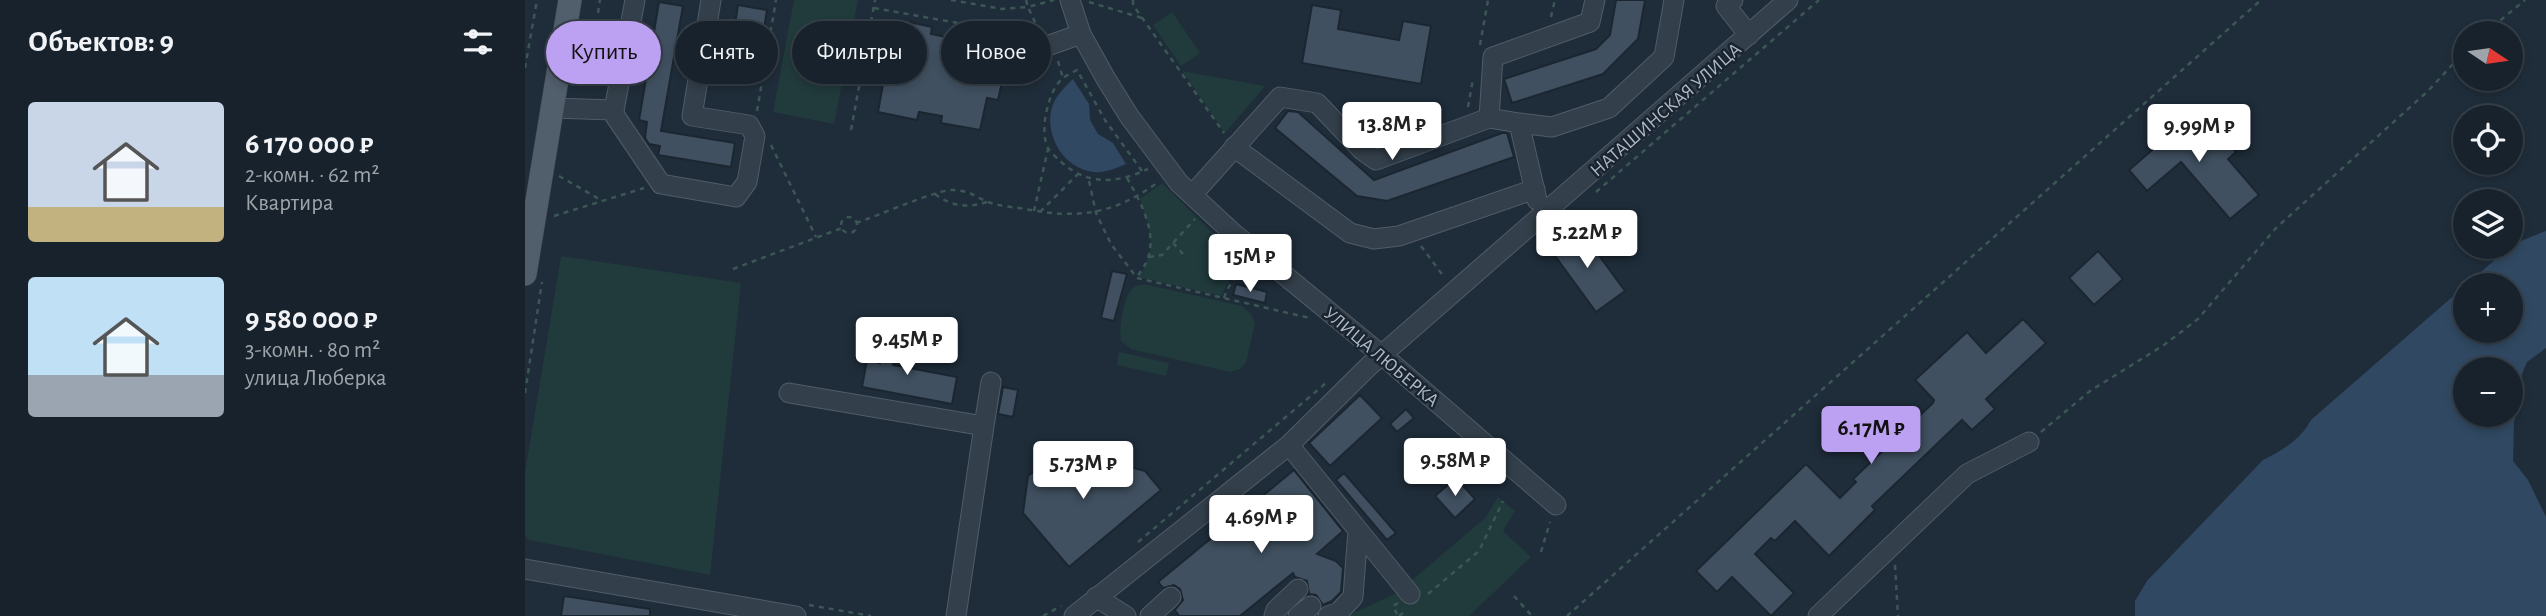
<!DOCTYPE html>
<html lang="ru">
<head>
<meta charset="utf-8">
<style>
	body { margin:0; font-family:"Alegreya Sans",sans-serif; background:#202a34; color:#f1f3f6; height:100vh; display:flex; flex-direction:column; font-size:26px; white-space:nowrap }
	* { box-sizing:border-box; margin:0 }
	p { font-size:23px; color:#9ea4a9 }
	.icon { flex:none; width:38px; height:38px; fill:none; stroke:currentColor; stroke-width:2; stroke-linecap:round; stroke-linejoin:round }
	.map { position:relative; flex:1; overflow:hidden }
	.side { display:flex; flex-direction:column; background:#17222c; width:525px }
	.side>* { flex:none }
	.hud { position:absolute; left:21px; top:21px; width:665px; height:63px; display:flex; gap:14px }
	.needle { width:46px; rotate:103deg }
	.controls { position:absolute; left:1928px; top:21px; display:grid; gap:14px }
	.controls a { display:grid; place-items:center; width:70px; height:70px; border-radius:50%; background:#17222c; box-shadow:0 4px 10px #0003,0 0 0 2px #363f48; font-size:35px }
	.price { position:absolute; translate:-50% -60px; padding:0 16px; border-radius:7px; background:#fff; color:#222; font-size:23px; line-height:46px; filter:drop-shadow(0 2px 4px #0008) }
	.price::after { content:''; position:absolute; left:50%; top:42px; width:21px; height:16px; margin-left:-10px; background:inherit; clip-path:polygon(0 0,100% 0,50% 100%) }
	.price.active { background:#bca0f2; color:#111 }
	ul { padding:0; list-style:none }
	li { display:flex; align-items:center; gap:21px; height:175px; padding:0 28px }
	li span { display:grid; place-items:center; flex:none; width:196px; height:140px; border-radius:7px; color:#555 }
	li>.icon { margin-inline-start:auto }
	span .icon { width:84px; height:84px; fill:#fffc; stroke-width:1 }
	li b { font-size:30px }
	h2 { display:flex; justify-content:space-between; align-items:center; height:84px; padding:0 28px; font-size:30px }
	.pill { padding:0 24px; border-radius:32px; background:#17222c; box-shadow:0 4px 10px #0003,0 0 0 2px #363f48; font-size:24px; line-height:63px }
	.pill.active { background:#bca0f2; color:#111 }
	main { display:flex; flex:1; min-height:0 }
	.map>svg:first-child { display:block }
	.green { fill:#213a3b }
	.water { fill:#304861; fill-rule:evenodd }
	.building { fill:#405060; stroke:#1b2631; stroke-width:2 }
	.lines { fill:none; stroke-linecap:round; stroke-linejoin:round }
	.minor-casing { stroke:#515c68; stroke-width:21 }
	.major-casing { stroke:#3d4854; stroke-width:24 }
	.path { stroke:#3c5655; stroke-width:2.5; stroke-dasharray:5 5; stroke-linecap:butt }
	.minor { stroke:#333f4a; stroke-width:19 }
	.major { stroke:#515e6b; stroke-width:23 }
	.labels { text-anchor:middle; stroke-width:5; stroke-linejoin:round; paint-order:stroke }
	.street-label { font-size:19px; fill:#aeb9c7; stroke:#19242f }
</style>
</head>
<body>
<main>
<section class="side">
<h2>Объектов: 9<svg class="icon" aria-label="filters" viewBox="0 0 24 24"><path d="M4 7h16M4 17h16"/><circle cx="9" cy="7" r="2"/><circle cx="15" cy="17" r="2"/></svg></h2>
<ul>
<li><span style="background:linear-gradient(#c9d6e8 75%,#c2b280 0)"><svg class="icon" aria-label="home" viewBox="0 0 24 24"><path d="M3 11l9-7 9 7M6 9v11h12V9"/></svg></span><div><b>6 170 000 ₽</b><p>2-комн. · 62 m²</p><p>Квартира</p></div></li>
<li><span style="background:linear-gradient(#bfe0f5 70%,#9aa5b1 0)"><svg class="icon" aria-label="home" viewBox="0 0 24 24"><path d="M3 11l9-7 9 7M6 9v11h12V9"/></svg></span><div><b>9 580 000 ₽</b><p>3-комн. · 80 m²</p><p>улица Люберка</p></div></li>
</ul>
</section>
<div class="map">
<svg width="2021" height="616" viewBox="0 0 2021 616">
	<rect width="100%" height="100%" fill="#1f2d3a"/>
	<path class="green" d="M269,0H333L309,124L248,112Z
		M647,12L675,53L656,66L628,25Z
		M657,71L740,86L700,133Z
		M637,183L714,259C710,274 701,281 697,296L614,277C632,247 626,230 615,199Z
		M36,256L216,283L185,575L4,540L0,535V472Z
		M623,285L717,306L726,314L730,323L721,363L715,369L705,372L606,349L596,341C594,330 598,291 611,286C615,284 619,285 623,285Z
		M594,352L644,363L641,376L592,365Z
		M973,497L990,511L978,531L1006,557L944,616H822L872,593L960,518Z"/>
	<path class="water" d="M548,79L564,104L565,120L573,134L588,143L601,164C591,168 581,173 569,172C540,169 521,139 526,111C529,97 539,88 548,79Z
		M2021,231V348L2002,362L1997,374L1996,398L1989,422L1988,461L2003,480L2021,517V616H1610V601L1622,581L1738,460C1757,451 1776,439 1786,420L1988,244ZM1941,285H1986V331H1941ZM1941,369H1986V415H1941Z"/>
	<path class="building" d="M1091,0H1120L1113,39L1078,74L987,103L979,79L1071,49L1085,35Z
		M134,2L158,6L136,131L210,143L206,167L133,155L135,146L124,144L120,138L122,122L114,120Z
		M213,5L242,10L236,48L207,43Z
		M787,5L816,10L813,29L874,40L878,21L906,26L896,84L777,63Z
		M370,19L407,27L406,34L431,39L433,30L471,37L465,70L479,73L473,100L462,98L455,130L416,123L417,116L394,112L392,120L353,112L359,79L345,76L350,52L362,54Z
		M1675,109L1711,152L1703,159L1734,195L1705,219L1656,162L1622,191L1604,170Z
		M763,111L773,112L849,180L977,133H982L989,157L862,201L832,196L750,128Z
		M1054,228L1100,291L1071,312L1025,249Z
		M1573,251L1598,279L1569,305L1544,278Z
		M587,271L602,274L589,321L576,318Z
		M711,284L742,292L740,303L708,295Z
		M1498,319L1521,343L1461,399L1470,409L1447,430L1437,420L1347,506L1350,510L1304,556L1270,521L1250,541L1246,538L1230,554L1269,593L1246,616L1207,577L1192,592L1171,571L1281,464L1315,498L1331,482L1328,479L1408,403L1409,400L1390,380L1442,332L1461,353Z
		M363,329L375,332L368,365L432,377L427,404L337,387L342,360L355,363Z
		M478,387L493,390L488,417L473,414Z
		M835,395L857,418L805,466L784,443Z
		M881,409L889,418L872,432L865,424Z
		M538,449L620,471L636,490L544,567L498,513L503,476Z
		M769,470L818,531L792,554L811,561L818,568L816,592L807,601L798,605L791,595L784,594L782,581L770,577L768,573L715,616H654L650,610L658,600L655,589L649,585L638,588L633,582Z
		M819,473L871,533L862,540L811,480Z
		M931,478L950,499L930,518L910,496Z
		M39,596L125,609V616H36Z"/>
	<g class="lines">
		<g class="minor-casing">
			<path id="minor" d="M110,0L89,110L90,116L136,184L211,197L222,182L230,136L224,125L167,116L186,0
				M545,0L556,34L581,79L604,116L654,183L707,232L864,361L1031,505
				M1208,0L1201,6L1224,35
				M488,58L556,34
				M26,108L89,110
				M994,123L1027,127L1084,108L1139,57L1149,0
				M709,147L825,233L849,239L874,236L1010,189
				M667,195L755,97L792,103L837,150L851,160L964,118
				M1012,200L994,123L964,118L968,57L1065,22L1070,0
				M264,393L459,426L431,616
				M459,426L466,382
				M764,445L833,530L828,597L814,612L803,616
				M833,530L885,594
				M0,569L271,616
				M571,597L601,616
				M549,616L764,445L844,366L1263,0
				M625,616L646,597
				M749,616L751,610L773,589
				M773,616L786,606
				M1293,616L1442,474L1504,442"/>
		</g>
		<g class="major-casing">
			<path id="major" d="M0,274L45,0"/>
		</g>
		<path class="path" d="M426,0L477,9L503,7L514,31
			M501,0L503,7L529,0
			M608,0V5L699,133
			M564,2L617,18
			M349,8L478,31L485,40
			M73,13L75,0
			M1026,17L1030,0
			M1960,33L2000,0
			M955,45L963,0
			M533,61L538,78
			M0,68L12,0
			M943,107L948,79
			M232,111L251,0
			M326,130L350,0
			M246,145L291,237
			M617,171L580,120L552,70C548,72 542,75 538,78C523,90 514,131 523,148C525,152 531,157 534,160C562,186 590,184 623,169
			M34,176L76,200
			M602,178C615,201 632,231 623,258C621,265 615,271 612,278
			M564,181L571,213L586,244L612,278L785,318
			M1071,192L1294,0
			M410,194C427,207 443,208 462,202
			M509,211L523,149
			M515,212L553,174
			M29,216L119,188
			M316 225a8 8 0 1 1 16 0a8 8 0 1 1-16 0Z
			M331,223C350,217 413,189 428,190C447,191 448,196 463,202C474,206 488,207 500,209C553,219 587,215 632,183
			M648,243L658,254
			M896,246L919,277
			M687,252L693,243
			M624,257L637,255L670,219
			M208,269L317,228
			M699,298C703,284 713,277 716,263
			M0,393L17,282
			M1516,432L1565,391L1639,345L1673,319L1751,228L1903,91L1941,50
			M613,542L801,383
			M1016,552L1025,522
			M1370,565L1373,616
			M903,594L954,551L978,501
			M989,596L1007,616
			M873,603L868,606L873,616
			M284,605L346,616
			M518,616L536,606
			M874,616L881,611
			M1042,616L1736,0"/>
		<use href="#minor" class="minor"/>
		<use href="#major" class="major"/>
	</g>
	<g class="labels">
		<g class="street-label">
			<text transform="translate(1140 109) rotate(-41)" y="7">НАТАШИНСКАЯ УЛИЦА</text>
			<text transform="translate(857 356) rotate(40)" y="7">УЛИЦА ЛЮБЕРКА</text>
		</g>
	</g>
</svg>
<div class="controls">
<a><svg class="needle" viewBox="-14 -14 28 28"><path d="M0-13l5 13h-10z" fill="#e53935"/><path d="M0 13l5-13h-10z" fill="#9ea4a9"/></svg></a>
<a><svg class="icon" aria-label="locate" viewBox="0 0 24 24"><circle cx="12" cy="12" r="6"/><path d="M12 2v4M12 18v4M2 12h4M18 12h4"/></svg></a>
<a><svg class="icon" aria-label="layers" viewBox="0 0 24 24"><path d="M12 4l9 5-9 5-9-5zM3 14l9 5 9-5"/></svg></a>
<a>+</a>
<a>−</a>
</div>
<b class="price" style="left:867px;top:162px">13.8M ₽</b>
<b class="price" style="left:1674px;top:164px">9.99M ₽</b>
<b class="price" style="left:1062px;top:270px">5.22M ₽</b>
<b class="price" style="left:725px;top:294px">15M ₽</b>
<b class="price" style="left:382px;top:377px">9.45M ₽</b>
<b class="price active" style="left:1346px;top:466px">6.17M ₽</b>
<b class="price" style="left:930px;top:498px">9.58M ₽</b>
<b class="price" style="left:558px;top:501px">5.73M ₽</b>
<b class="price" style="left:736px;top:555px">4.69M ₽</b>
<div class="hud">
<a class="pill active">Купить</a>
<a class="pill">Снять</a>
<a class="pill">Фильтры</a>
<a class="pill">Новое</a>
</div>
</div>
</main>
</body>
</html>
